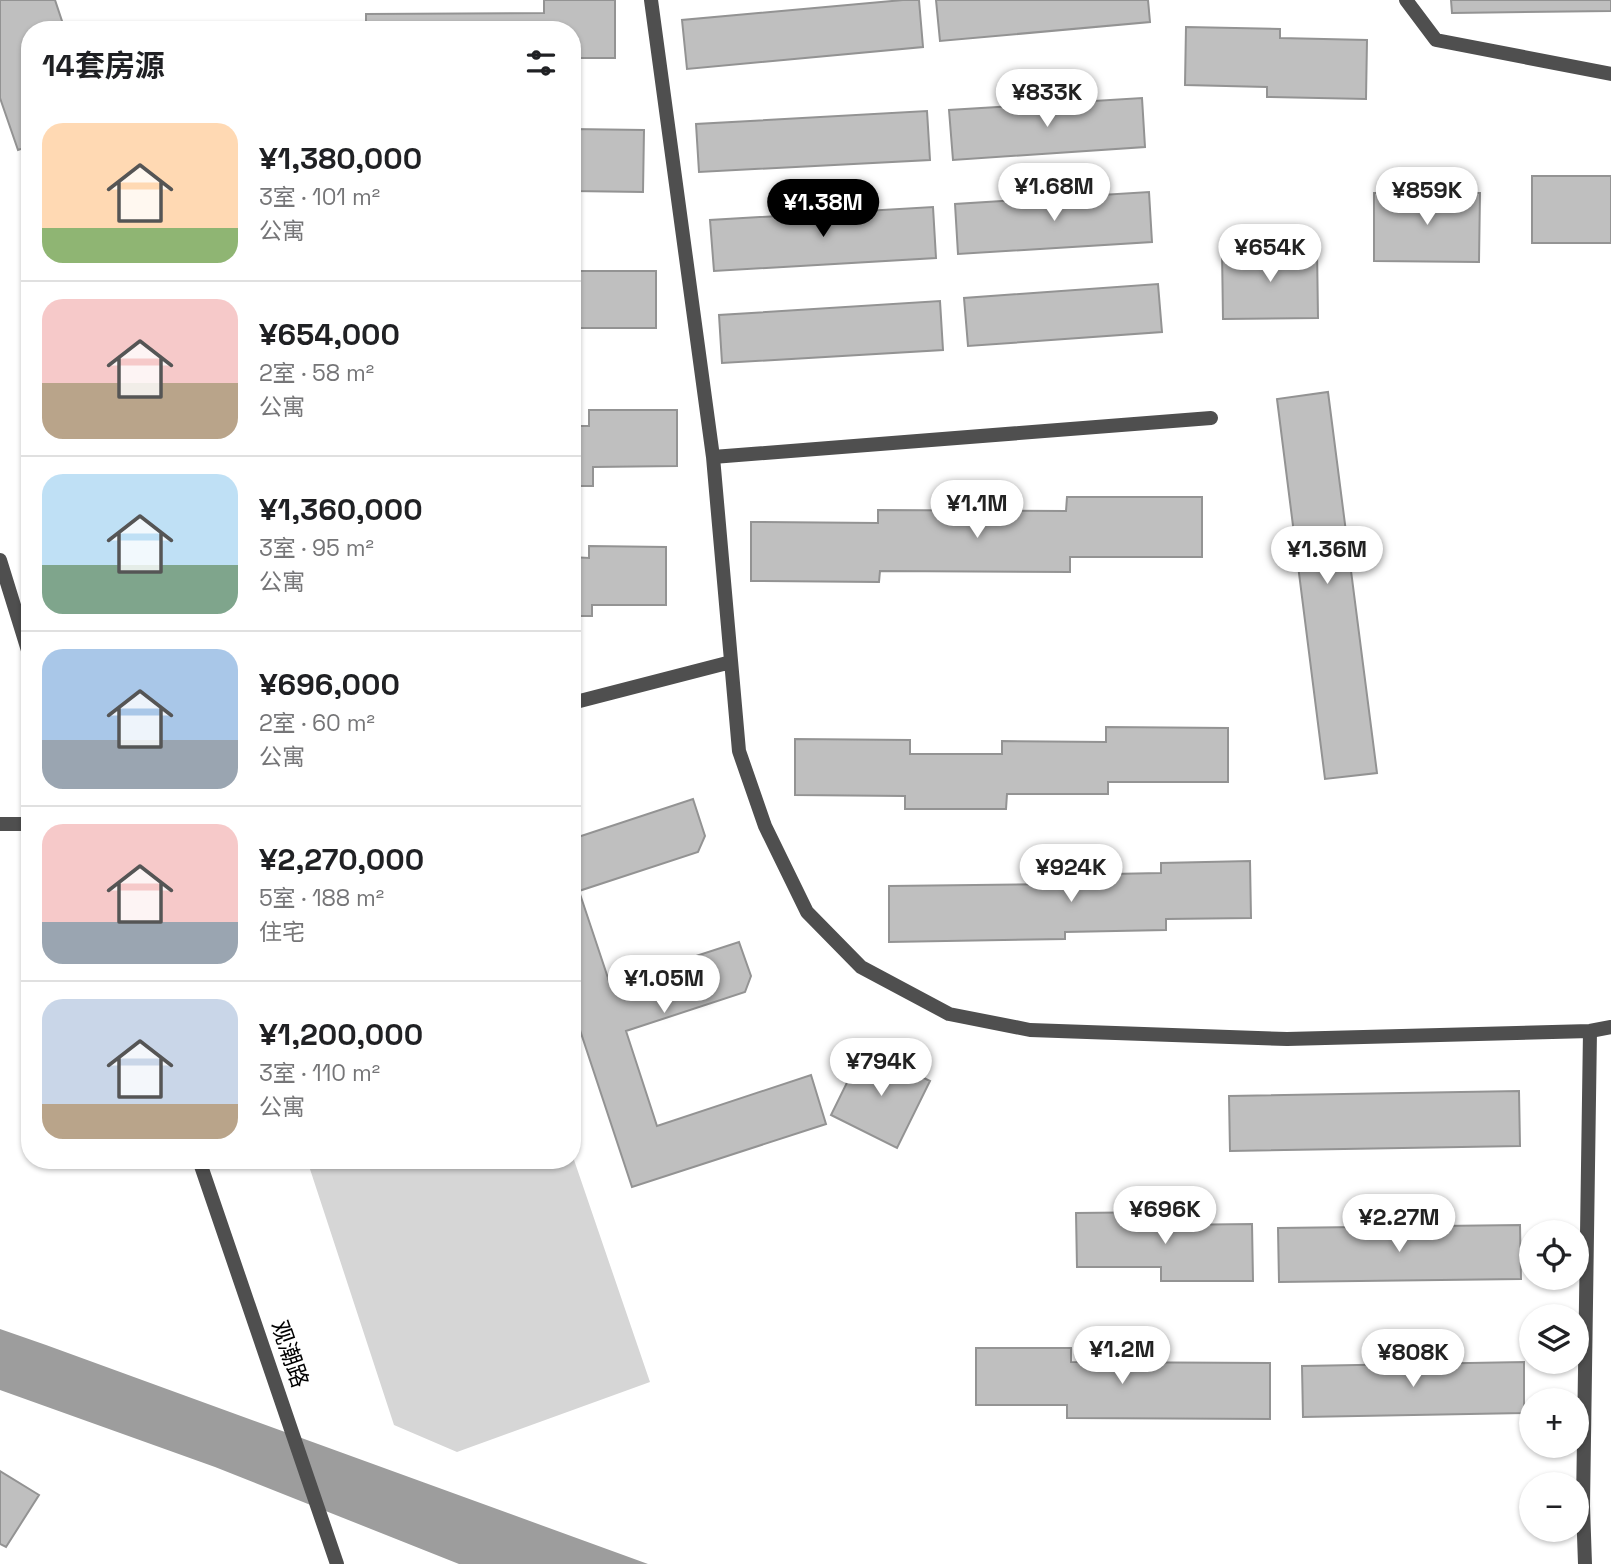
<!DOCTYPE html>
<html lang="zh">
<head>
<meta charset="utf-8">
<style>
	body { margin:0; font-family:"Space Grotesk","Noto Sans SC",sans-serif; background:#f6f6f6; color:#202124; height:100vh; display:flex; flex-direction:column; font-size:26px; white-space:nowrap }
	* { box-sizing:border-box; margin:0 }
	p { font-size:23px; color:#757577 }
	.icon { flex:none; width:38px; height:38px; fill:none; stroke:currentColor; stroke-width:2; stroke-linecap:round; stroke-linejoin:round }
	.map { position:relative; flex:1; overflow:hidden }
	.details { position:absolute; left:21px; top:21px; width:560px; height:1148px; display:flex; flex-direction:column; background:#fff; border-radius:28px; box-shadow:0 2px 5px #0004 }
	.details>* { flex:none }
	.controls { position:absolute; left:1519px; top:1220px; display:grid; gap:14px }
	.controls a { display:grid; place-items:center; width:70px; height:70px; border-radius:50%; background:#fff; box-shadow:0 2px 5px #0004; font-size:35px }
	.price { position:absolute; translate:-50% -60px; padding:0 16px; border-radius:24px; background:#fff; color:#222; font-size:23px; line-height:46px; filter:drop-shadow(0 2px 4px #0008) }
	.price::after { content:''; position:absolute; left:50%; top:42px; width:21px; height:16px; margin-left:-10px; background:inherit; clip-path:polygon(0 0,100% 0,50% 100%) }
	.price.current { background:#000; color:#fff }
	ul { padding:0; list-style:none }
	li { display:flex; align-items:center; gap:21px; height:175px; padding:0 21px }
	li+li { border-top:2px solid #e0e0e0 }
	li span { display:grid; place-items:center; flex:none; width:196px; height:140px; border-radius:21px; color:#555 }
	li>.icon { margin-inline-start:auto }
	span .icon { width:84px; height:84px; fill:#fffc; stroke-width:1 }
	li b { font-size:30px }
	h2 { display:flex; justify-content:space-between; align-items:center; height:84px; padding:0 21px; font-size:30px }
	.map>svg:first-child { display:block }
	.green { fill:#d6d6d6 }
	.water { fill:#9d9d9d }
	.building { fill:#bfbfbf; stroke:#939393; stroke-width:2 }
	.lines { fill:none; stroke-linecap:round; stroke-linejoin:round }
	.service { stroke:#4f4f4f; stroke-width:14 }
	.tertiary { stroke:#4f4f4f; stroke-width:14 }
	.labels { text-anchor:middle; stroke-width:7; stroke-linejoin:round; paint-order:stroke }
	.street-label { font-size:23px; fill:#000; stroke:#fff }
</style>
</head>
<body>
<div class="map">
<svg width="1611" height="1564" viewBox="0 0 1611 1564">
	<rect width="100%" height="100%" fill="#fff"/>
	<path class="green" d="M572,1154L650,1382L457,1452L394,1425L307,1160H572Z"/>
	<path class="water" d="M0,1329L46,1345L648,1564H459L215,1467L0,1390Z"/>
	<path class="building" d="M0,0H55L65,30H30V146L18,150L0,98Z
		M544,0H615V58H572V30H366V14L544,13Z
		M903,0H919L923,47L687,69L682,20Z
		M936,0H1148L1150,22L940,41Z
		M1451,0H1611V11L1452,13Z
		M1186,27L1280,29V38L1367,40L1366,99L1267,97V87L1185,85Z
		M1142,98L1145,147L953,160L949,110Z
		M927,111L930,160L699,172L696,124Z
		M572,129L644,130L643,192L572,191Z
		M1532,176H1611V243H1532Z
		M1149,192L1152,242L958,254L955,204Z
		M1374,193H1480L1479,262L1374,261Z
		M933,207L936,258L714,271L710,220Z
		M1317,248L1318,318L1223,319L1222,250Z
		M572,271H656V328H572Z
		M1158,284L1162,332L968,346L964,298Z
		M940,301L943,350L722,363L719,315Z
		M1328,392L1377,773L1325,779L1277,399Z
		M589,410H677V466L593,467V486H572V426H589Z
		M1067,497H1202V557H1070V572L880,571L879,582L751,581V522L878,523V510L1066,511Z
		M589,546L666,547V605H592V616H572V557L589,558Z
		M1106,727L1228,728V782H1108V794H1007L1006,809H905V796L795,795V739L910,740V754H1002V741L1106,742Z
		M693,799L705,836L698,852L579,891L610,984L739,942L751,976L745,992L626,1031L657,1126L811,1075L826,1124L632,1187L572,1006V839Z
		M1250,861L1251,918L1166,919V930L1065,932V939L889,942V886L1061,884V875L1161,873V863Z
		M864,1048L930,1081L897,1148L831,1115Z
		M1519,1091L1520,1146L1230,1151L1229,1096Z
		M1167,1212V1225L1252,1224L1253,1281H1161V1267H1077L1076,1213Z
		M1520,1225L1521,1279L1279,1282L1278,1228Z
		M976,1348H1071V1362L1270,1363V1419L1067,1418V1405H976Z
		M1524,1362V1413L1303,1417L1302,1366Z
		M0,1471L39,1495L6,1547L0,1544Z"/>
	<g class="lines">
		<path class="service" d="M651,0L713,457L739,751L765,826L807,912L861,967L949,1014L1030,1030L1287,1039L1590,1031L1611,1027
			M1406,0L1436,40L1611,74
			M713,457L1211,418
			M572,703L731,662
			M0,824H30
			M1585,1564L1583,1506L1590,1031"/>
		<path class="tertiary" d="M0,560L30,657
			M199,1160L337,1564"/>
	</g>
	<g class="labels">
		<g class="street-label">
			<text transform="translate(290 1354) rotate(71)" y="8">观潮路</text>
		</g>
	</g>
</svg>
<div class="controls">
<a><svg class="icon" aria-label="locate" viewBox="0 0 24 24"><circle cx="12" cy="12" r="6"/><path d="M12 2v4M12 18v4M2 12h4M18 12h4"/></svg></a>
<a><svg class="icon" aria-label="layers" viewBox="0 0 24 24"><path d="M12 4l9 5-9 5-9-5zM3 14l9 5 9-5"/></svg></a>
<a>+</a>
<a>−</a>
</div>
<b class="price" style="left:1047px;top:129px">¥833K</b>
<b class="price" style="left:1054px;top:223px">¥1.68M</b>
<b class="price" style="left:1427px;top:227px">¥859K</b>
<b class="price current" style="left:823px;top:239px">¥1.38M</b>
<b class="price" style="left:1270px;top:284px">¥654K</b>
<b class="price" style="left:977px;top:540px">¥1.1M</b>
<b class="price" style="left:1327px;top:586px">¥1.36M</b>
<b class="price" style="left:1071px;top:904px">¥924K</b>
<b class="price" style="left:664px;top:1015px">¥1.05M</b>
<b class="price" style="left:881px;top:1098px">¥794K</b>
<b class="price" style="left:1165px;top:1246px">¥696K</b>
<b class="price" style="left:1399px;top:1254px">¥2.27M</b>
<b class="price" style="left:1122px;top:1386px">¥1.2M</b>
<b class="price" style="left:1413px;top:1389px">¥808K</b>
<section class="details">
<h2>14套房源<svg class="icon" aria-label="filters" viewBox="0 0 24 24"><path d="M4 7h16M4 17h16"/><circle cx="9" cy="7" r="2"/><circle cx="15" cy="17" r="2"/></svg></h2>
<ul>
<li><span style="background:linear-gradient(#ffd9b3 75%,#8fb573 0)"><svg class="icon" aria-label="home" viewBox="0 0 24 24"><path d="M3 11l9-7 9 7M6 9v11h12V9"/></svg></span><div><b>¥1,380,000</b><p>3室 · 101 m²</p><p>公寓</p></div></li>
<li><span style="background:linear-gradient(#f6c9c9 60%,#b9a48a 0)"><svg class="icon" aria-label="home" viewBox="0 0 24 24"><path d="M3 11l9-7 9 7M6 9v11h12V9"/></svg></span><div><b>¥654,000</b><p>2室 · 58 m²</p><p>公寓</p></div></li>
<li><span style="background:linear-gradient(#bfe0f5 65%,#7fa58c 0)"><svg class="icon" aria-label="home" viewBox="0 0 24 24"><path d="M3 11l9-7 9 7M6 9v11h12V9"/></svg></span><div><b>¥1,360,000</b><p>3室 · 95 m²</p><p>公寓</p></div></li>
<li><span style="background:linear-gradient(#a9c7e8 65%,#9aa5b1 0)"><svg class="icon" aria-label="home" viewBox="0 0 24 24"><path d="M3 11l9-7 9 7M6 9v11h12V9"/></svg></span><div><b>¥696,000</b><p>2室 · 60 m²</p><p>公寓</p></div></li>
<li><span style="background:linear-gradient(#f6c9c9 70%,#9aa5b1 0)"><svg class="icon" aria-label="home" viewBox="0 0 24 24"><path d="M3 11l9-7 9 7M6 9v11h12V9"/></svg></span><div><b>¥2,270,000</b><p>5室 · 188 m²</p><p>住宅</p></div></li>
<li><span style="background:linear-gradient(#c9d6e8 75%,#b9a48a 0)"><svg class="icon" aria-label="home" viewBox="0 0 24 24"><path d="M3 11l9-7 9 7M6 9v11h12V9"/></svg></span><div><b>¥1,200,000</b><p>3室 · 110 m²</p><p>公寓</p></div></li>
</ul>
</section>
</div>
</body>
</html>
